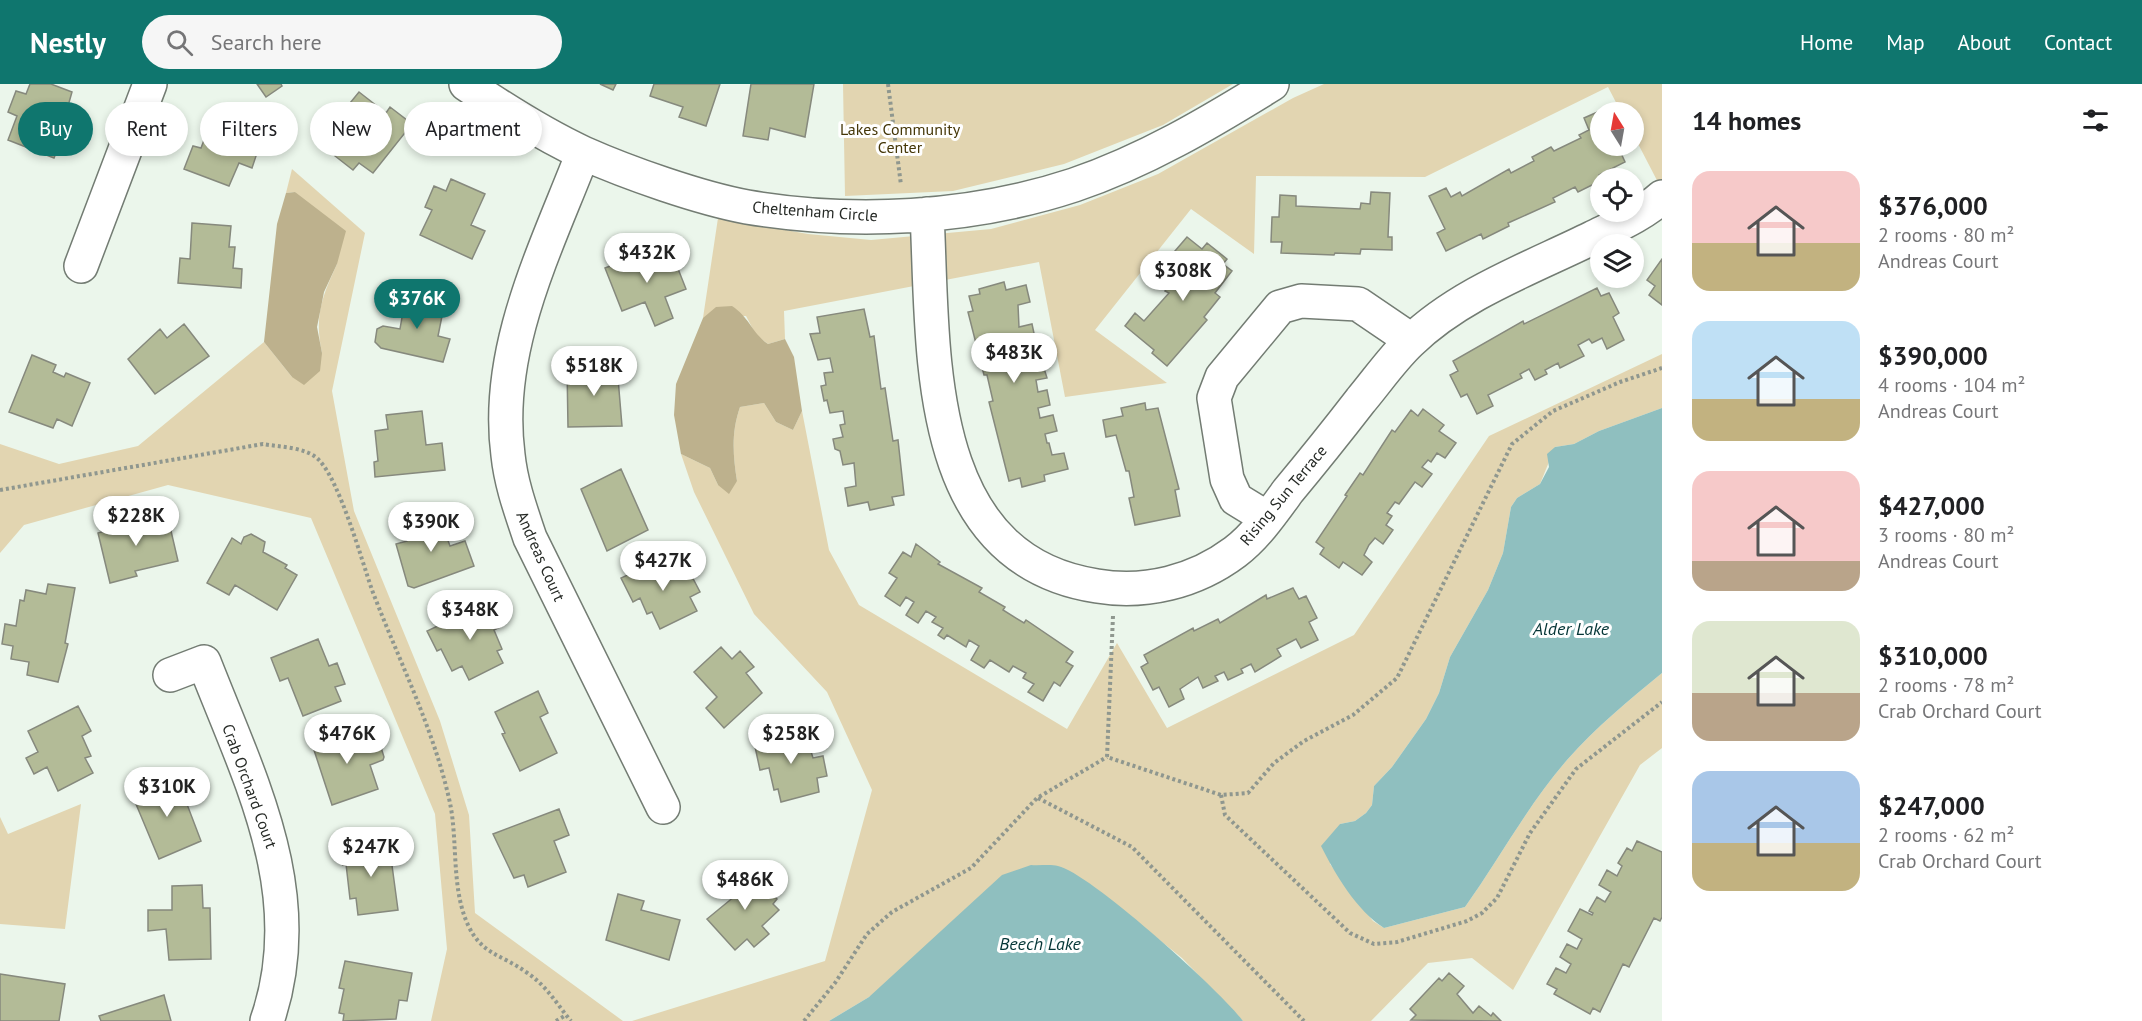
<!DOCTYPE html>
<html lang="en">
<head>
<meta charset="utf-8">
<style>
	body { margin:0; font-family:"PT Sans",sans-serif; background:#f6f6f6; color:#202124; height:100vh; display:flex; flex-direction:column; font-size:22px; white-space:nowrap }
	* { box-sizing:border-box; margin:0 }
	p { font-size:20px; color:#757577 }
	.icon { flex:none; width:33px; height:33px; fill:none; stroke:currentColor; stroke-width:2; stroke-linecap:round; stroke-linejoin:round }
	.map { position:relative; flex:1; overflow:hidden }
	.drawer { display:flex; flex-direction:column; background:#fff; width:480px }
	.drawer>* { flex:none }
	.top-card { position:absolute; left:18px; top:18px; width:570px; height:54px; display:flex; gap:12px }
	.needle { width:39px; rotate:349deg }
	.tools { position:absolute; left:1590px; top:18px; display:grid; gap:12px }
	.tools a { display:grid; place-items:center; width:54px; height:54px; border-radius:50%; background:#fff; box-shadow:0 3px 9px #0003; font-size:30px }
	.price { position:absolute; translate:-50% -51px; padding:0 14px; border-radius:21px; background:#fff; color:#222; font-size:20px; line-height:39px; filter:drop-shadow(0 2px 3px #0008) }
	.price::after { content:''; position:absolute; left:50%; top:36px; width:18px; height:14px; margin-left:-9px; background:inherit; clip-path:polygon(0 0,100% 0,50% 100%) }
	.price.active { background:#0f766e; color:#fff }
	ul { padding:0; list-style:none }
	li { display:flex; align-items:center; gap:18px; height:150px; padding:0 30px }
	li span { display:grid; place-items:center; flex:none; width:168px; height:120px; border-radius:18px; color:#555 }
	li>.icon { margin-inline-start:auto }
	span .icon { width:72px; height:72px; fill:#fffc; stroke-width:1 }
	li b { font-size:26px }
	h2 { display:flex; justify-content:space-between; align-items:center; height:72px; padding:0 30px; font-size:26px }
	.chip { padding:0 21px; border-radius:27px; background:#fff; box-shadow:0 3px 9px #0003; font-size:21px; line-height:54px }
	.chip.active { background:#0f766e; color:#fff }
	header { display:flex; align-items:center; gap:36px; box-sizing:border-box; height:84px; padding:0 30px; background:#0f766e; color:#fff }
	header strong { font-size:28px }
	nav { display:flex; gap:33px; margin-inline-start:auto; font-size:21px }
	.search { width:420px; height:54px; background:#f6f6f6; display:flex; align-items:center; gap:15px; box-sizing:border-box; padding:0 21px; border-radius:33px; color:#757577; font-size:22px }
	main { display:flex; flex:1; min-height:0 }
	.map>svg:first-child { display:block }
	.green { fill:#e2d5b1 }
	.forest { fill:#bdb18d }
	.water { fill:#8fbfbf }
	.building { fill:#b3bb97; stroke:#86897d; stroke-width:1.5 }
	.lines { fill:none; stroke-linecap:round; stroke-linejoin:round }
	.minor-casing { stroke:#737c73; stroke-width:36 }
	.path { stroke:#8f978f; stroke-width:4; stroke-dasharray:3 3; stroke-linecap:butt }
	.minor { stroke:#fff; stroke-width:33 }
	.labels { text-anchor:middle; stroke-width:6; stroke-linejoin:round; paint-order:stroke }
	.park-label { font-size:16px; fill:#453708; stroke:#fff }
	.street-label { font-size:16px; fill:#262a26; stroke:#fff }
	.water-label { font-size:18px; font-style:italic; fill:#043536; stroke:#fff }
</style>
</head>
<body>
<header>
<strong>Nestly</strong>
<div class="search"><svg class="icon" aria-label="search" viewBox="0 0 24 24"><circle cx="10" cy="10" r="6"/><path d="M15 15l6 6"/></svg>Search here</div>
<nav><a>Home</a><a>Map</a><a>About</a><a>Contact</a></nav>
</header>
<main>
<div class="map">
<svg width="1662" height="937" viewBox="0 0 1662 937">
	<rect width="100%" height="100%" fill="#ebf6eb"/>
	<path class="green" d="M843,0H1233L1163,41L1064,80L953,107L845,112Z
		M1324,0H1662V106L1634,52V28H1621L1608,3L1425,93L1256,92L1254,170L1191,125L1095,246L1167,299L1065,313L1039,178L784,227L785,255L768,260L756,251L746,232L703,234L718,134L808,150L871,156L991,145L1080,121L1158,90L1293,14Z
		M292,85L365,149L332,307L354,427L440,637L469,731L475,829L623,937H431L447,865L435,730L311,434L168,401L24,441L0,469V360L59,380L138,362L264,258L292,293L322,269C314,232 322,213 337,180L295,108L286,109Z
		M1662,270V324L1599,347L1574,360L1555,363L1540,400L1517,414L1511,423L1503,469L1488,506L1450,573L1439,609L1426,635L1392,683L1374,702L1372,721L1366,729L1355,737L1340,740L1330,780L1373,837L1384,844L1465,823C1499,775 1528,721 1567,676C1595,644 1629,616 1662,589V664L1640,681L1513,906L1472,874L1428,879L1371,937H1243L1182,874L1092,802L869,913L829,937H632L825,877L872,706L827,608L754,530L694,408L681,370L710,384L718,401L737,397C733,371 731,349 740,323L764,319L776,338L793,346L802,327L829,466L859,521L1067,645L1117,559L1167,644L1354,551L1489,352Z
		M81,720L65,845L0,840V733L8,750Z"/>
	<path class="forest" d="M295,108L346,147L337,180L324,208L317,243L322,269L320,287L304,301L292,293L264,258L277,140L286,109Z
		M732,222C750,234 751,248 768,260L785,255L794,273L802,327L793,346L776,338L764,319L740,323C731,349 733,371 737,397L729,410L718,401L710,384L681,370L674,331L676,300L703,234L716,223Z"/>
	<path class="water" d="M1662,324V589C1629,616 1595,644 1567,676C1528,721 1499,775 1465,823L1384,844C1357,827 1335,790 1321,762L1340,740L1355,737L1366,729L1372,721L1374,702L1392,683L1426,635L1439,609L1450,573L1488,506L1503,469L1511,423L1517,414L1540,400L1549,383L1547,370L1555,363L1574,360L1599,347Z
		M1031,781C1039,782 1050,780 1058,782C1090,789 1222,908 1243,937H829L869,913L1002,791Z"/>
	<path class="building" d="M30,0H51L72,8L64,36L60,35L55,48L63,51L54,74L8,56L17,32L8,28L16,7L26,10Z
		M257,0H281L282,2L266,13Z
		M600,0H616L613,6Z
		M654,0H720L706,42L679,33L683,23L650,12Z
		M751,0H814L805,53L770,44L768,56L743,52Z
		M359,8L386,29L390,23L412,40L373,89L359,79L353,86L335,72L350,54L333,40Z
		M215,27L253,41L245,62L258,66L252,84L239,79L229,102L184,85L193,62L201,64Z
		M1600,27V62H1624L1625,65L1620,67L1625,78L1599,91L1600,97L1578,108L1575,103L1553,114L1555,118L1508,139L1509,142L1483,155L1481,150L1446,167L1437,149L1445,145L1429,112L1446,104L1451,113L1460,108L1462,112L1509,85L1511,89L1534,77L1532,73L1551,63L1554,67L1581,54L1579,51L1589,46L1584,34Z
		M451,95L485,110L471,141L485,147L472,175L420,151L432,126L425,123L434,102L446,107Z
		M1371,108L1390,109L1388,153H1392V166L1361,165L1360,170L1335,169L1334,171L1281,169L1282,158H1271L1272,133H1279L1280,111L1296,112V122L1360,125L1361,119L1370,120Z
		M192,139L231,142L229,163H235L233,184L242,185L241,204L178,199L180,174L190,175Z
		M1187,153L1202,165L1207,159L1227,175L1223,180L1232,187L1215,209L1220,213L1204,233L1207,236L1167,282L1152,269L1154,266L1125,242L1135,229L1144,237L1169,209L1165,207L1182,186L1178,183L1184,175L1175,167Z
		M671,167L686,205L665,213L673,234L655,242L645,218L622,227L605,184L645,169L648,176Z
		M1662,175V221L1649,211L1655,202L1647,196Z
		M1004,198L1006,206L1026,201L1030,218L1018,221L1019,243L1032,240L1035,254L1025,257L1028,270L1039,268L1047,294L1036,296L1038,308L1047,306L1050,321L1038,324L1040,334L1053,331L1057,347L1045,350L1047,359H1049L1052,371L1064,369L1068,385L1044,391L1045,397L1022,403L1020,394L1009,397L989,318L993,317L987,291H984L968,228L973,227L969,212L980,210L979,205Z
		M1597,204L1601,212L1609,209L1619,229L1613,233L1624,256L1607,265L1602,254L1592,259L1589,255L1578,261L1584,272L1560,284L1558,279L1545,286L1547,290L1535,296L1529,285L1520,290L1522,294L1488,311L1493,322L1477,330L1467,310L1461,313L1450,291L1458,287L1453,277L1523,237L1524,240Z
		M406,211L445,217L438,252L450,255L443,278L381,264L375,258L377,245L383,242L400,245Z
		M864,225L870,253L874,252L881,305L885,304L893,357L898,356L904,411L892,413L894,421L870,426L868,418L848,422L845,404L856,402L854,379L843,381L840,367L835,365L833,355L843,353L840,341L845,340L843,327L830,329L827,316L824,317L821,302L826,301L824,289L833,288L830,274L818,276L810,250L820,249L817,233Z
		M184,240L209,272L155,310L128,275L160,245L167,254Z
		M32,271L56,281L53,288L64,293L66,289L90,299L72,342L57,335L53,344L9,328Z
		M617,282L622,342L568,343L567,283Z
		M1145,319L1146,326L1158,324L1179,405L1175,406L1180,432L1135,441L1129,414L1134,413L1129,387H1126L1116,351L1106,353L1103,336L1123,332L1121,324Z
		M1423,325L1444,341L1439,347L1456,359L1445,374L1437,369L1431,378L1428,376L1422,383L1432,390L1422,403L1415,398L1399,420L1395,418L1387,429L1392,432L1386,441L1393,446L1383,460L1375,454L1369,461L1364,471L1372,478L1362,491L1343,478L1339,484L1320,470L1324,464L1316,458L1347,412L1345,411L1360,389L1363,391L1392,346L1395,348L1411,326L1418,332Z
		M422,327L426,361L442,359L445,386L375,393L374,378L378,377L375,347L388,345L386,331Z
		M621,385L648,446L607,467L581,405Z
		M125,428L129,443L168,434L178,477L135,487L137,492L110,499L98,449L109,446L106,433Z
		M438,429L450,462L465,457L474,482L414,504L408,502L396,460L407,457L402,442Z
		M251,450L265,458L263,468L287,481L285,484L297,491L277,526L235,501L229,511L207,499L232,454L241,460L244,453Z
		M916,460L940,478L938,480L982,504L979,508L1005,523L1003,526L1024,539L1026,536L1073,568L1066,578L1073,582L1060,602L1054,598L1043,617L1028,608L1034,600L1023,594L1026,589L1013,582L1009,588L990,576L984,584L971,576L979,562L969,556L966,563L947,551L944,555L938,551L943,544L932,538L936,533L926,527L918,539L906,531L914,518L906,513L900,522L885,512L897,494L889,489L903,468L911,473Z
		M668,472L677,492L689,487L700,508L690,513L697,527L660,545L652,528L647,530L640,514L633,518L621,494Z
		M48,500L75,504L65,559L68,560L58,598L27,591L29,578L11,575L13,562L2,560L5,540L16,542L20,516L24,517L26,506L46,510Z
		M1293,504L1299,515L1306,512L1317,534L1309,538L1318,556L1301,564L1296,555L1277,565L1281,572L1255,588L1251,580L1241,585L1243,589L1228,596L1224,588L1215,592L1218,597L1203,604L1198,593L1180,605L1184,615L1169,623L1159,603L1153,606L1141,583L1148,579L1144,571L1193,544L1194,547L1218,535L1220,539L1266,511L1267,515Z
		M490,517L502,542L494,546L502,565L497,567L503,579L469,596L462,582L452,587L441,565L437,567L427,547Z
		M318,555L329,582L337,579L345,600L335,603L341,617L303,632L288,594L280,597L271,574Z
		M721,563L732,575L740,567L754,583L746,589L762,609L724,644L706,624L717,613L694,588Z
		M538,607L548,629L540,633L557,669L520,687L502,650L505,649L495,628Z
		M78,622L91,647L82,652L91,672L85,674L93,689L58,707L47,683L34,690L26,674L38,668L28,647Z
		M354,643L361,664L377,658L380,660L384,673L383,676L370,681L378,705L332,721L311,657Z
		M805,648L813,674L823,672L827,692L817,694L819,708L781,718L778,705L774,706L769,684L760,686L754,658Z
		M177,694L201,757L159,775L133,713Z
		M559,725L569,751L554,757L566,788L528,803L524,791L514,794L493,750Z
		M1637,757L1662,768V833L1660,837L1654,834L1629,883L1623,880L1600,928L1593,924L1590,930L1554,910L1557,905L1547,900L1556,884L1566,889L1571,880L1560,873L1567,860L1577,865L1582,855L1568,847L1580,825L1592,831L1593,829L1589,827L1597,813L1605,818L1611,808L1599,801L1607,786L1617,792L1622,782L1618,779L1627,764L1632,767Z
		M389,759L398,826L358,831L356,814L350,815L346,780L343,781L341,764Z
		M746,782L777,815L773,820L779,826L762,842L769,850L754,863L747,855L735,866L707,835L735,812L725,801Z
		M202,801L203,824H210L211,875L169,876L166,845L148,847V826H172V802Z
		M618,810L644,817L641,826L680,836L669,876L606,856Z
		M345,877L412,889L407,917L399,916L396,935L343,937L344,930L339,929L344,905L339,904Z
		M1449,889L1464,902L1457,910L1473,929L1479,922L1491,932L1493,929L1501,937L1411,936L1416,931L1410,925L1439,894L1442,897Z
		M0,890L65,900L59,937H0Z
		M164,911L171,937H101L99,932Z"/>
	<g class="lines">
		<g class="minor-casing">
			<path id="minor" d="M466,0C503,25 542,50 583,69C628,89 699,114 747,123C854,141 971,135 1074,101C1145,77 1209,39 1272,0
				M583,69C546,165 494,265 508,371C511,400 521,427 530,454L663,723
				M927,130C934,264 920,475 1097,502C1145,510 1195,498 1235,468C1256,452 1272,429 1288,407C1313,377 1337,347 1361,316C1377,297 1392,275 1410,258C1459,210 1531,184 1592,154C1616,142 1642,131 1662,113
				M81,182L150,0
				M1267,434L1236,415L1227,395L1214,314L1222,293L1280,223L1301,217L1358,220L1411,256
				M170,591L204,578C249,694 311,810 267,937"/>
		</g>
		<path class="path" d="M888,0L901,101
			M0,406L263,360C279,363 307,363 319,376C340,398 361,474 372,506C399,577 434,645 450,719C458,758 451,804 468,841C482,871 501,870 526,888C543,899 554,915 566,931
			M1113,532L1107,673L1221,711L1248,709L1274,679L1304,657L1353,631L1397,594L1512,360L1553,327L1620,298L1662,284
			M1221,711L1225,731L1350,849L1374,860L1397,858L1467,837L1482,829L1497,814L1530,749L1576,685L1662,618
			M1038,714L1132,763L1304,937
			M556,937L566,931L571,937
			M804,937L835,899L867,850L892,828L971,784L1037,714L1107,673"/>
		<use href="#minor" class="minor"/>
	</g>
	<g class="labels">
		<g class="park-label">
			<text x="900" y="51">Lakes Community<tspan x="900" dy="18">Center</tspan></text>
		</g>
		<g class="street-label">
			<text transform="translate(815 127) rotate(4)" y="6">Cheltenham Circle</text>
			<text transform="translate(1283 411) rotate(-50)" y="6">Rising Sun Terrace</text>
			<text transform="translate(541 472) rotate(66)" y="6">Andreas Court</text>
			<text transform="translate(250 702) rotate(70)" y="6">Crab Orchard Court</text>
		</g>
		<g class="water-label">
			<text x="1571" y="551">Alder Lake</text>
			<text x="1040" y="866">Beech Lake</text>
		</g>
	</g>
</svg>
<div class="tools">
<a><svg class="needle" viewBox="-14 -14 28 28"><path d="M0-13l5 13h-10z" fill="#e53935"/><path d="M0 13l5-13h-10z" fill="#757577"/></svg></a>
<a><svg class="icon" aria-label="locate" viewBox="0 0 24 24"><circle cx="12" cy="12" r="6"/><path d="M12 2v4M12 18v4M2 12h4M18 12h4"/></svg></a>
<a><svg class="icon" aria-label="layers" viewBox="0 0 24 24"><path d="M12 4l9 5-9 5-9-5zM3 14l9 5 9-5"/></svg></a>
</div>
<b class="price" style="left:647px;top:200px">$432K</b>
<b class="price" style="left:1183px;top:218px">$308K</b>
<b class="price active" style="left:417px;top:246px">$376K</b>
<b class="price" style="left:1014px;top:300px">$483K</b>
<b class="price" style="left:594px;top:313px">$518K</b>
<b class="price" style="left:136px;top:463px">$228K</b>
<b class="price" style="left:431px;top:469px">$390K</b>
<b class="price" style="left:663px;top:508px">$427K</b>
<b class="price" style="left:470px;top:557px">$348K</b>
<b class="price" style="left:347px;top:681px">$476K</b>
<b class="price" style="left:791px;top:681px">$258K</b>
<b class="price" style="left:167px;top:734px">$310K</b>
<b class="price" style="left:371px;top:794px">$247K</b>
<b class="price" style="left:745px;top:827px">$486K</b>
<div class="top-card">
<a class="chip active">Buy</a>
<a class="chip">Rent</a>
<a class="chip">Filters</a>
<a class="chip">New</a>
<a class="chip">Apartment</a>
</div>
</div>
<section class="drawer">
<h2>14 homes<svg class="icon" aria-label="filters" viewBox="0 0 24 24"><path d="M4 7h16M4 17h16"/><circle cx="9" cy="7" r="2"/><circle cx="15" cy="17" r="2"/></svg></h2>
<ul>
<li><span style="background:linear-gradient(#f6c9c9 60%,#c2b280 0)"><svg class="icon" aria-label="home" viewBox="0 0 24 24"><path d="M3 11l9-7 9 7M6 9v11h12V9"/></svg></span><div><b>$376,000</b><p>2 rooms · 80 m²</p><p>Andreas Court</p></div></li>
<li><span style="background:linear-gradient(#bfe0f5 65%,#c2b280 0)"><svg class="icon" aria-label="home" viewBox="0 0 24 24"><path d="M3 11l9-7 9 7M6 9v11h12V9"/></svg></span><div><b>$390,000</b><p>4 rooms · 104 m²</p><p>Andreas Court</p></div></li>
<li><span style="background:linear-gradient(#f6c9c9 75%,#b9a48a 0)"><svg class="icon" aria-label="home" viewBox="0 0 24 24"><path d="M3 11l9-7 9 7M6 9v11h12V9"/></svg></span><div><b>$427,000</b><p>3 rooms · 80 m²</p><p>Andreas Court</p></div></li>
<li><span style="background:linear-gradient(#dfe7d0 60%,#b9a48a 0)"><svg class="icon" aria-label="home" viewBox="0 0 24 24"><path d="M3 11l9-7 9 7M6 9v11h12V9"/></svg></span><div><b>$310,000</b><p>2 rooms · 78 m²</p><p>Crab Orchard Court</p></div></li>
<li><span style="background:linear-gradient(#a9c7e8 60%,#c2b280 0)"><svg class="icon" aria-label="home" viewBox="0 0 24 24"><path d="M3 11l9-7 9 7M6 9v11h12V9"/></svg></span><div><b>$247,000</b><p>2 rooms · 62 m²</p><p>Crab Orchard Court</p></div></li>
</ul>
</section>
</main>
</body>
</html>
